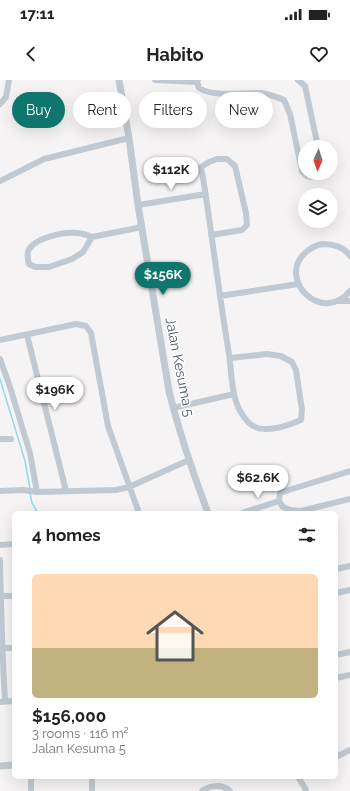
<!DOCTYPE html>
<html lang="en">
<head>
<meta charset="utf-8">
<style>
	body { margin:0; font-family:Raleway,sans-serif; background:#f2f2f2; color:#222; height:100vh; display:flex; flex-direction:column; font-size:15px; white-space:nowrap }
	* { box-sizing:border-box; margin:0 }
	p { font-size:13px; color:#767676 }
	.icon { flex:none; width:22px; height:22px; fill:none; stroke:currentColor; stroke-width:2; stroke-linecap:round; stroke-linejoin:round }
	.map { position:relative; flex:1; overflow:hidden }
	.drawer { position:absolute; left:12px; top:431px; width:326px; height:268px; display:flex; flex-direction:column; background:#fff; border-radius:6px; box-shadow:0 4px 16px #0002 }
	.drawer>* { flex:none }
	.banner { position:absolute; left:12px; top:12px; width:326px; height:36px; display:flex; gap:8px }
	.needle { width:26px; rotate:183deg }
	.buttons { position:absolute; left:298px; top:60px; display:grid; gap:8px }
	.buttons a { display:grid; place-items:center; width:40px; height:40px; border-radius:50%; background:#fff; box-shadow:0 4px 16px #0002; font-size:20px }
	.price { position:absolute; translate:-50% -34px; padding:0 9px; border-radius:14px; background:#fff; color:#222; font-size:13px; line-height:26px; filter:drop-shadow(0 1px 2px #0008) }
	.price::after { content:''; position:absolute; left:50%; top:24px; width:12px; height:9px; margin-left:-6px; background:inherit; clip-path:polygon(0 0,100% 0,50% 100%) }
	.price.on { background:#0f766e; color:#fff }
	ul { padding:0; list-style:none }
	li { display:grid; align-content:center; gap:8px; height:212px; padding:0 20px }
	li span { display:grid; place-items:center; height:124px; border-radius:6px; color:#555 }
	li>.icon { margin-inline-start:auto }
	span .icon { width:72px; height:72px; fill:#fffc; stroke-width:1 }
	li b { font-size:17px }
	h2 { display:flex; justify-content:space-between; align-items:center; height:48px; padding:0 20px; font-size:17px }
	.tag { padding:0 14px; border-radius:18px; background:#fff; box-shadow:0 4px 16px #0002; font-size:14px; line-height:36px }
	.tag.on { background:#0f766e; color:#fff }
	.status { display:flex; justify-content:space-between; align-items:center; height:28px; padding:0 20px; background:#fff; direction:ltr }
	.status svg { height:11px; fill:currentColor }
	header { display:flex; justify-content:space-between; align-items:center; height:52px; padding:0 20px; background:#fff; font-size:18px; font-weight:700 }
	.map>svg:first-child { display:block }
	.lines { fill:none; stroke-linecap:round; stroke-linejoin:round }
	.stream { stroke:#90daee; stroke-width:1.5 }
	.minor { stroke:#c1cad2; stroke-width:6 }
	.tertiary { stroke:#c1cad2; stroke-width:7 }
	.labels { text-anchor:middle; stroke-width:3; stroke-linejoin:round; paint-order:stroke }
	.street-label { font-size:14px; fill:#4a5661; stroke:#fff }
</style>
</head>
<body>
<div class="status"><b>17:11</b><svg viewBox="0 0 49 12"><path d="M0 12V9h3v3zM5 12V6h3v6zM10 12V3h3v9zM15 12V0h3v12zM26 1h20v11H26zM47 4h2v5h-2z"/></svg></div>
<header><svg class="icon" aria-label="back" viewBox="0 0 24 24"><path d="M15 5l-7 7 7 7"/></svg>Habito<svg class="icon" aria-label="heart" viewBox="0 0 24 24"><path d="M12 20l-8-8c-3-5 5-10 8-4 3-6 11-1 8 4z"/></svg></header>
<div class="map">
<svg width="350" height="711" viewBox="0 0 350 711">
	<rect width="100%" height="100%" fill="#f5f3f3"/>
	<g class="lines">
		<path class="stream" d="M0,299L25,381L30,409
			M30,413L32,423L38,433"/>
		<path class="minor" d="M155,0L197,2
			M198,0L197,2L199,8C216,18 241,12 261,13C269,14 277,17 284,20L290,34L302,91C306,97 310,98 318,96L319,93
			M298,0L305,6L308,20L318,67
			M0,24L6,17L9,0
			M0,101L44,79L129,58
			M138,125L206,114
			M211,155L242,150L247,145L246,133L235,86L227,79H217L209,82L201,87C206,113 209,139 213,166C218,202 223,238 229,274C231,287 231,301 234,314C236,324 241,335 249,343C261,355 287,346 301,340L302,330L296,290L292,282L281,276L267,274L230,278
			M92,157L83,172L72,179L49,187H35L29,184C28,179 26,173 29,169C37,157 64,152 77,153C82,153 87,155 92,157L142,147
			M350,176C344,167 334,164 323,164C316,165 309,169 304,174C278,200 322,245 350,211
			M220,216L298,204
			M338,221H350
			M27,255L66,411
			M0,260L76,244L86,246L91,253L108,346L139,433
			M0,279L10,307L30,373L37,412
			M173,328L234,314
			M0,359H11
			M0,411L23,410L37,412L116,410L129,407L189,380
			M279,421L280,413L292,409L350,391
			M279,421L283,427L290,430L301,431L350,419
			M242,433L279,421
			M0,465L14,464
			M0,480C1,527 2,574 5,621
			M336,489L350,486
			M336,513L350,510
			M0,516H14
			M0,568H14
			M336,575L350,572
			M336,598L350,595
			M0,622L14,621
			M336,677L350,670
			M298,697L305,708L306,711
			M31,711V697
			M92,711V697
			M202,711C209,705 223,704 230,711"/>
		<path class="tertiary" d="M119,0L129,58L138,125L169,311C179,352 193,393 208,433
			M0,686L14,685"/>
	</g>
	<g class="labels">
		<g class="street-label">
			<text transform="translate(180 287) rotate(79)" y="5">Jalan Kesuma 5</text>
		</g>
	</g>
</svg>
<div class="buttons">
<a><svg class="needle" viewBox="-14 -14 28 28"><path d="M0-13l5 13h-10z" fill="#e53935"/><path d="M0 13l5-13h-10z" fill="#767676"/></svg></a>
<a><svg class="icon" aria-label="layers" viewBox="0 0 24 24"><path d="M12 4l9 5-9 5-9-5zM3 14l9 5 9-5"/></svg></a>
</div>
<b class="price" style="left:171px;top:111px">$112K</b>
<b class="price on" style="left:163px;top:216px">$156K</b>
<b class="price" style="left:55px;top:331px">$196K</b>
<b class="price" style="left:258px;top:419px">$62.6K</b>
<div class="banner">
<a class="tag on">Buy</a>
<a class="tag">Rent</a>
<a class="tag">Filters</a>
<a class="tag">New</a>
</div>
<section class="drawer">
<h2>4 homes<svg class="icon" aria-label="filters" viewBox="0 0 24 24"><path d="M4 7h16M4 17h16"/><circle cx="9" cy="7" r="2"/><circle cx="15" cy="17" r="2"/></svg></h2>
<ul>
<li><span style="background:linear-gradient(#ffd9b3 60%,#c2b280 0)"><svg class="icon" aria-label="home" viewBox="0 0 24 24"><path d="M3 11l9-7 9 7M6 9v11h12V9"/></svg></span><div><b>$156,000</b><p>3 rooms · 116 m²</p><p>Jalan Kesuma 5</p></div></li>
</ul>
</section>
</div>
</body>
</html>
